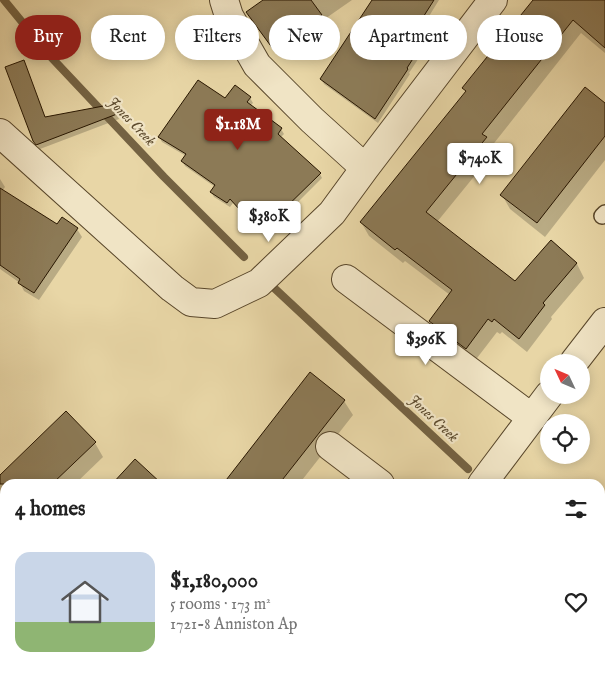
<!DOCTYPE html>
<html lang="en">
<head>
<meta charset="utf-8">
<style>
	body { margin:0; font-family:"IM FELL English",serif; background:#f2f2f2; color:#222; height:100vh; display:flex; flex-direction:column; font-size:19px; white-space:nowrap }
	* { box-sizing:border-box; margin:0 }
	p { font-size:16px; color:#767676 }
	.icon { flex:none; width:28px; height:28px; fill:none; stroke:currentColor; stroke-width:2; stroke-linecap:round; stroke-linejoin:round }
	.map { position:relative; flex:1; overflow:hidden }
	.side { position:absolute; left:0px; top:479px; width:605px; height:196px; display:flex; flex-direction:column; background:#fff; border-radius:15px 15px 0 0; box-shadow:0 2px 12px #0003 }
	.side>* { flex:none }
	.top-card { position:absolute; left:15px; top:15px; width:575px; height:45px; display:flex; gap:10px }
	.needle { width:32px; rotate:314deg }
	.buttons { position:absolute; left:540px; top:354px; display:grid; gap:10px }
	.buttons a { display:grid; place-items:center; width:50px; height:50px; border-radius:50%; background:#fff; box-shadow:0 2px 12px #0003; font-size:25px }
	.price { position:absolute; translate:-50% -42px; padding:0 11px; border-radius:5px; background:#fff; color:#222; font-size:16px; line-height:32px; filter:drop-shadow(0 1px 2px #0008) }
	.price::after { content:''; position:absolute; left:50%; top:30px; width:15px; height:11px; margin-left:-8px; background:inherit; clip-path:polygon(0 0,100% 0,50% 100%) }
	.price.active { background:#8f2418; color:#fff }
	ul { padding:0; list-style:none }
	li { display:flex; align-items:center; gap:15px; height:125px; padding:0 15px }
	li+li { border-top:1px solid #e0e0e0 }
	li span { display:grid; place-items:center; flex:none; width:140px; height:100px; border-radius:15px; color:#555 }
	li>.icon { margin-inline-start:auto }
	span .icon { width:60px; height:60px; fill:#fffc; stroke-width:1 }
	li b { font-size:21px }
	h2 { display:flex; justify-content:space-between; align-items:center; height:60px; padding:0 15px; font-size:21px }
	.tag { padding:0 18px; border-radius:22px; background:#fff; box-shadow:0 2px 12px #0003; font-size:18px; line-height:45px }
	.tag.active { background:#8f2418; color:#fff }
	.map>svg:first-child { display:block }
	.shadow { fill:#0003 }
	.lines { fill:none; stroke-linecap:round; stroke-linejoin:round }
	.stream { stroke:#746242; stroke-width:8 }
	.building { fill:#8c7a56; stroke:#281600 }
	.lane-casing { stroke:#58462a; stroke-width:18 }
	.street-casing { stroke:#58462a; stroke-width:30 }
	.lane { stroke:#f0e4c5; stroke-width:15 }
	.street { stroke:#f0e4c5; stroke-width:28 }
	.labels { text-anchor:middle; stroke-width:4.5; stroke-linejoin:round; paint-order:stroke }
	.water-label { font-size:15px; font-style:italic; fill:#5b492c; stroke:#f0e4c5 }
</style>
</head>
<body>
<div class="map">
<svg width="605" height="674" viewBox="0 0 605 674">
	<rect width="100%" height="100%" fill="#e8d6a6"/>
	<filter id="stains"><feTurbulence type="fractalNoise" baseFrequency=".004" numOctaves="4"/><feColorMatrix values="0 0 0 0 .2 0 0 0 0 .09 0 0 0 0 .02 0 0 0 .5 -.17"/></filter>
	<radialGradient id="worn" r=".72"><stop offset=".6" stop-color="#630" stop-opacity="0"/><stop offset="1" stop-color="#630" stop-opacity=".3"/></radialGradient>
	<path class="shadow" d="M266,0H352L276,53L250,17Z
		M373,0H439L423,26L431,30L434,35L409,73L410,74L378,123L324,84L321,79Z
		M534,0H605V53L581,33L491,147L494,152L437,222L515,283L551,242L577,264L584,278L551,317L552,319L527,352L502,332L500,334L497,332L474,362L438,335L430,321L450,295L405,261L403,263L369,236L361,222L467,93L464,88Z
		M250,98L253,103L250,106L281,129L284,134L280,138L320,174L322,178L278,222L268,212L255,225L233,203L230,207L214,197L211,192L215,187L185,166L182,161L186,156L162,142L159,137L226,100Z
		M605,104V160L545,237L510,209L502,195Z
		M114,105L119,119L40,149L34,141L45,118Z
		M0,179L5,187L2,191L57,226L62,219L77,229L82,237L39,300L24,291L20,283L0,269Z
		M310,374L344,401L353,415L299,484H225Z
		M95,443L103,457L75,484H5V506L0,500V477Z
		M600,652L605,661V666L599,674H491L494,670H600Z
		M216,670H289L286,674H213Z"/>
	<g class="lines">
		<path class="stream" d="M4,0L50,56L164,177L244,257
			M272,286L468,469
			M600,556L605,558"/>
	</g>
	<path class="building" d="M263,0H311L322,15L273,49L246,12Z
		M372,0H434L420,22L432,29L407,68L408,69L375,119L320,79Z
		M533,0H605V48L573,20L482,134L487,137L426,212L515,281L551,240L577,263L543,303L545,305L519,339L494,319L492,322L488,319L466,349L429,321L452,290L397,248L395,250L360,222L466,91L462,88Z
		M24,60L45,117L114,104L117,114L36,145L33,141L5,67Z
		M198,80L225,98L235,85L251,97L247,102L282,128L278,134L321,173L275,218L265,208L251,222L230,199L227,203L210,192L215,185L181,161L186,154L158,137Z
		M585,87L605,103V136L537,223L500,195Z
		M0,188L57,224L62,217L78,228L34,293L18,283L20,279L0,265Z
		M310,372L345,400L279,484H223Z
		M66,411L96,442L52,484H0V475Z
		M135,459L162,484H112Z"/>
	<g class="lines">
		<g class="lane-casing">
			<path id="lane" d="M602,216L605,213"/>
		</g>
		<g class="street-casing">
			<path id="street" d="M224,0L229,16L257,65L312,120L365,168
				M0,133L172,288L191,302L215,304L259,283L332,213L365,168L493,0
				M346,279L532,418
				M574,362L605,322
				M330,446L380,484
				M482,484L549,395
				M0,598L5,603
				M76,670L80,674
				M142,674L145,670
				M338,674L341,670"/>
		</g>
		<use href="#lane" class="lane"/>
		<use href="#street" class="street"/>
	</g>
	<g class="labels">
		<g class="water-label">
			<text transform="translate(132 121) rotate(46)" y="5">Jones Creek</text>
			<text transform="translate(434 418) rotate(43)" y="5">Jones Creek</text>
		</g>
	</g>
	<rect width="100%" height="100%" filter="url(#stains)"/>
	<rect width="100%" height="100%" fill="url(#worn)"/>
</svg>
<div class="buttons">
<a><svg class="needle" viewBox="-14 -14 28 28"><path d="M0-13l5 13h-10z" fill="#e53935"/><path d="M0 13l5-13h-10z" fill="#767676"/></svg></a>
<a><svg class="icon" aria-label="locate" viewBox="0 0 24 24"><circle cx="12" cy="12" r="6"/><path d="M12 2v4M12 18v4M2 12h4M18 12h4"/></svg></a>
</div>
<b class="price active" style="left:238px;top:151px">$1.18M</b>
<b class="price" style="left:480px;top:185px">$740K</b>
<b class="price" style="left:269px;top:243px">$380K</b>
<b class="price" style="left:426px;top:366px">$396K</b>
<div class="top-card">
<a class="tag active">Buy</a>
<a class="tag">Rent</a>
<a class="tag">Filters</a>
<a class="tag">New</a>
<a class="tag">Apartment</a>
<a class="tag">House</a>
</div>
<section class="side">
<h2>4 homes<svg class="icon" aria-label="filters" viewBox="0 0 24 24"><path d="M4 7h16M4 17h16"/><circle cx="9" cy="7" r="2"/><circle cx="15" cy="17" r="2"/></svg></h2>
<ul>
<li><span style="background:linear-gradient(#c9d6e8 70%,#8fb573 0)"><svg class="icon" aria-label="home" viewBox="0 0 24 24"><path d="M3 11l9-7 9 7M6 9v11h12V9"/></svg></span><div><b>$1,180,000</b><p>5 rooms · 173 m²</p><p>1721-8 Anniston Ap</p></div><svg class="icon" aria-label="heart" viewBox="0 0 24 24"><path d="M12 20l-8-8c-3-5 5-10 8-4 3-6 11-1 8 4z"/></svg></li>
</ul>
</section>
</div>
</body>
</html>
